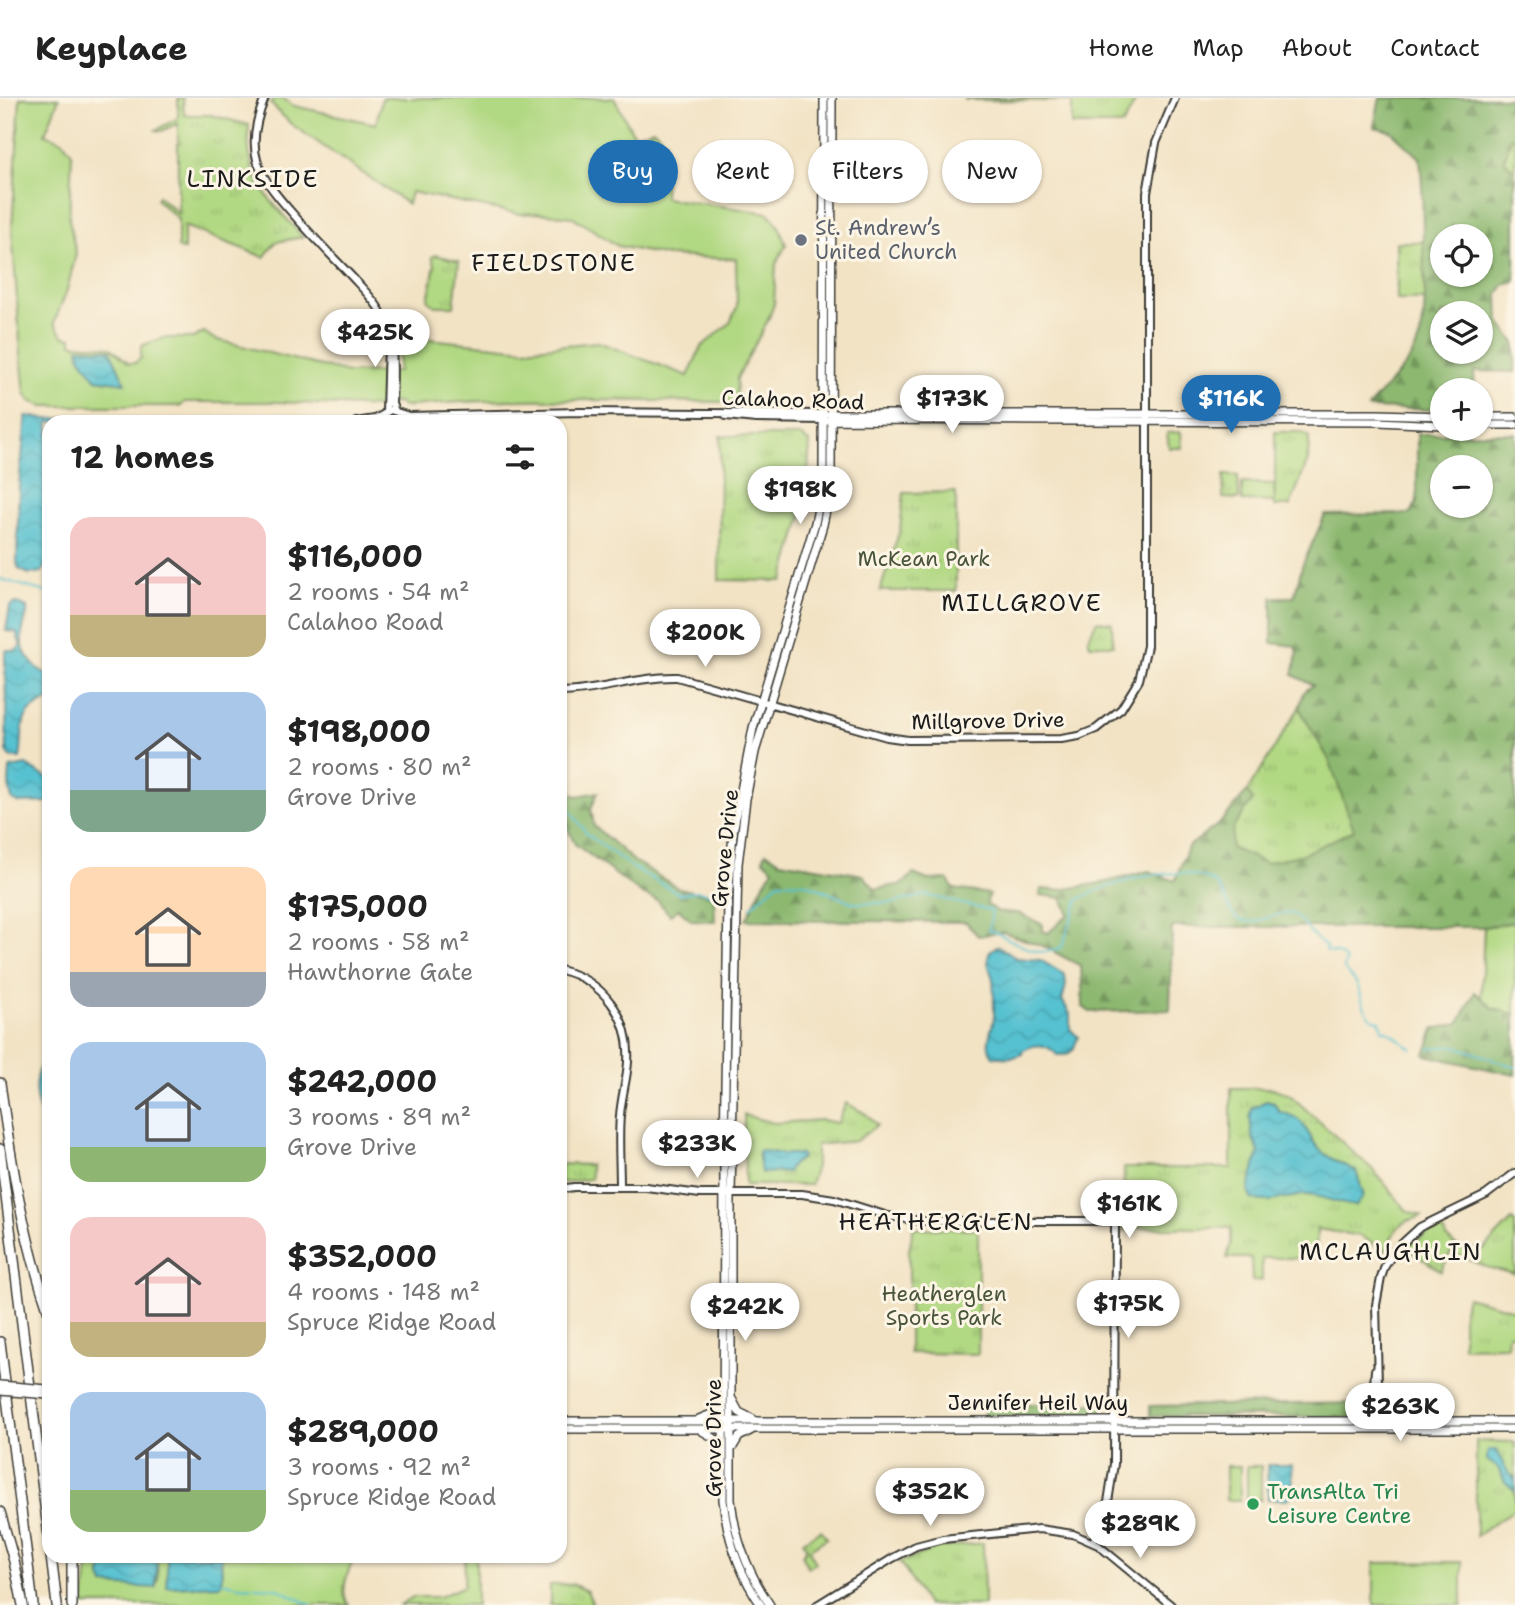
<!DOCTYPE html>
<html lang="en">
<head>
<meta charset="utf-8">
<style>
	body { margin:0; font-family:"Shantell Sans",sans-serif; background:#f2f2f2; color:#222; height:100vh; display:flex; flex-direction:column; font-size:26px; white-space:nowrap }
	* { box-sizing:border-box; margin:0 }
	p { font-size:23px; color:#767676 }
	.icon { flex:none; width:38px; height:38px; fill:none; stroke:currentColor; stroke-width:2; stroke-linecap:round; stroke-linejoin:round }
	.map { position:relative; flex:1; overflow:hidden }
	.side { position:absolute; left:42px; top:317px; width:525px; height:1148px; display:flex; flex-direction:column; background:#fff; border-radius:21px; box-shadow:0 2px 5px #0004 }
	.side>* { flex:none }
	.top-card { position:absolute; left:588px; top:42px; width:665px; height:63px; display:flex; gap:14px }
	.buttons { position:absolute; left:1430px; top:126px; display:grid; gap:14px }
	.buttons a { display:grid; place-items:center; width:63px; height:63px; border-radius:50%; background:#fff; box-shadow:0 2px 5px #0004; font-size:35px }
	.price { position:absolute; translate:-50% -60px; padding:0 16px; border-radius:24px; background:#fff; color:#222; font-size:23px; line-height:46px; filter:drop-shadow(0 2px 4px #0008) }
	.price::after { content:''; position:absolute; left:50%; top:42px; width:21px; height:16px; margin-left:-10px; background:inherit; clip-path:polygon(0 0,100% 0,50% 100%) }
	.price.current { background:#1f6fb2; color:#fff }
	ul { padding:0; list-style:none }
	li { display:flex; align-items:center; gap:21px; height:175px; padding:0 28px }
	li span { display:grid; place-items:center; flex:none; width:196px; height:140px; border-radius:21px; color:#555 }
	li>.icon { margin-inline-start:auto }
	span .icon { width:84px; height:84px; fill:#fffc; stroke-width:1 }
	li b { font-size:30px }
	h2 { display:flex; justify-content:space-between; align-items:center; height:84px; padding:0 28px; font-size:30px }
	.chip { padding:0 24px; border-radius:32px; background:#fff; box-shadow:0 2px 5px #0004; font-size:24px; line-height:63px }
	.chip.current { background:#1f6fb2; color:#fff }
	header { display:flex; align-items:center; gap:42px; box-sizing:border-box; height:98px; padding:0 35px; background:#fff; border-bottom:2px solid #e0e0e0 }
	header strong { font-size:33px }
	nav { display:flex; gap:38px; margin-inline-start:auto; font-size:24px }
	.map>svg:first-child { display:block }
	.green { fill:#b1d882; stroke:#667a4f; stroke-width:2 }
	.forest { fill:url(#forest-firs); stroke:#546a46; stroke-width:2; fill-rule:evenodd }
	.park { fill:url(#park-tufts); stroke:#667a4f; stroke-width:2 }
	.water { fill:url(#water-waves); stroke:#396e76; stroke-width:2 }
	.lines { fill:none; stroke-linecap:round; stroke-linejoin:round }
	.stream { stroke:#56c1d0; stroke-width:2 }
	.tertiary-casing { stroke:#3c3a35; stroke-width:10 }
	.secondary-casing { stroke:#3c3a35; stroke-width:10 }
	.motorway-casing { stroke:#3c3a35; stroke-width:12 }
	.tertiary { stroke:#fff; stroke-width:6 }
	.secondary { stroke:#fff; stroke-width:7 }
	.motorway { stroke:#fff; stroke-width:9 }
	.secondary-bridge-casing { stroke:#3c3a35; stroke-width:10; stroke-linecap:butt }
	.secondary-bridge { stroke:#fff; stroke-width:7 }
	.worship-dot { fill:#6b7280; stroke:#fcf5e5; stroke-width:2.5 }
	.leisure-dot { fill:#2e9e5b; stroke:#fcf5e5; stroke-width:2.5 }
	.labels { text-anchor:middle; stroke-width:6; stroke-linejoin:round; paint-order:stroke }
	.worship-label { font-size:21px; fill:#5b616d; stroke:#fcf5e5; text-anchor:start }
	.street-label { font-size:21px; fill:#1c1c1c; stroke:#fcf5e5 }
	.park-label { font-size:21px; fill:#49543b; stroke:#fcf5e5 }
	.leisure-label { font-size:21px; fill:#27864d; stroke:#fcf5e5; text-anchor:start }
	.quarter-label { font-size:24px; letter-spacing:2px; fill:#1c1c1c; stroke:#fcf5e5 }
</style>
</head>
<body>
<header>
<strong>Keyplace</strong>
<nav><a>Home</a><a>Map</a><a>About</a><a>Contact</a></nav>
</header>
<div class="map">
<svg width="1515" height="1507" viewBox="0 0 1515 1507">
	<defs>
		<pattern id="forest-firs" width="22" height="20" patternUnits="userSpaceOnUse" patternTransform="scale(1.75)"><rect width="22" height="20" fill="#8cb870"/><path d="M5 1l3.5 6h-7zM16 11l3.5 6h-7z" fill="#72955b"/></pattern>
		<pattern id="park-tufts" width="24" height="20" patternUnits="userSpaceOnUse" patternTransform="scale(1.75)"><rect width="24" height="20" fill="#b1d882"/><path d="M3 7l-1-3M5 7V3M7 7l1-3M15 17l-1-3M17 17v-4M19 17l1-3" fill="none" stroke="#98b970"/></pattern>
		<pattern id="water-waves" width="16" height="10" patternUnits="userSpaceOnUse" patternTransform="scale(1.75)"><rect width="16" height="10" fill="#56c1d0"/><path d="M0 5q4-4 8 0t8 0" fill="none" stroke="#4aa5b2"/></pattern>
	</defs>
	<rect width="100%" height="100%" fill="#fcf5e5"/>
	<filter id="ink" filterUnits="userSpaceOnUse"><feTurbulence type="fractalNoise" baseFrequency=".0143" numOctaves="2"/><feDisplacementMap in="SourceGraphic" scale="14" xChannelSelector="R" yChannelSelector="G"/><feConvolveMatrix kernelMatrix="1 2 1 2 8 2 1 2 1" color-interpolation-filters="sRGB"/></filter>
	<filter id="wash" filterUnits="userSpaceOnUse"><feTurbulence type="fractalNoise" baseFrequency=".00686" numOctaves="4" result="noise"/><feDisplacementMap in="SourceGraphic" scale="28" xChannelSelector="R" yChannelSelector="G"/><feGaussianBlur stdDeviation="1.57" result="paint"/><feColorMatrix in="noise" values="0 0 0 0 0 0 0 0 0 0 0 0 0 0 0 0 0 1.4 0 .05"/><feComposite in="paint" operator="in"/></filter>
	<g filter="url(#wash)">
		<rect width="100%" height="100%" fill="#f2e3c5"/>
		<path class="green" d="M20,0H59L45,36L63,43L72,55L69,121L76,156L67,192L54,225L63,238L72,240V245L75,246L110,249L129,265H135L141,260V248L163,240H193L204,234L214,241L348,275L398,274L399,246L429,241L524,251L598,244L688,278L701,249L730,225L737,209L736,161L668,158L618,148L573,119L539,115L519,116L411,94L408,106L291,26L271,6L274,0H282L294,8L376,26L382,0H614L634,37L654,31L666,44L664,100L768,115L778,126L786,147L776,166L774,206L768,222L737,280L736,304C625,303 513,297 403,309L399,305H383L380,309L277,304H185L181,308H43L30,303L25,295L21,257L12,131Z
			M1242,385L1274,386L1275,404L1242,403Z
			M1515,824V916L1493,910L1481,899L1484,829Z
			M1240,1368V1402H1226V1368Z
			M1247,1368H1261V1402H1247Z
			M89,1458H104L101,1479L158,1484L157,1458H167V1488L222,1484L221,1458H355C349,1471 338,1494 349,1507H84Z
			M465,1458H476V1507H400L413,1499H439L464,1488Z
			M1462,1464V1507H1374V1465Z"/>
		<path class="forest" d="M1380,0H1515V40L1511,41L1504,61L1515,73V184L1504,187L1498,196L1499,223L1515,245V274L1474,273L1475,292H1442V312L1368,310C1383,288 1407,273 1417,247C1429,217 1424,178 1423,146C1423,117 1423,89 1420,60L1391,33L1374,29ZM1442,138H1480V177H1442ZM1442,215H1480V254H1442Z
			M1515,335V824L1484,829H1172L1170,912L1090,914L1083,909L1081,868L1045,849L1003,834L978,838L966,824L746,822L763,787L773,771L763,761L766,754L780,763L863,777L875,791L903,786L913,776L928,782L947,781L954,791L990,796L986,806L999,814L1018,815L1043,827V833L1048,835L1069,816L1062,800L1040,797L1041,791L1059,792L1107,784L1149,773L1175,783L1188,749L1220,725L1247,694L1253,702L1233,730L1329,662L1299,610L1304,594L1313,587L1293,577L1298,553L1294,548L1272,545V499H1294L1302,468L1325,417L1410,416L1417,404V336ZM1442,369H1480V408H1442Z
			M560,693L578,698L598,694L591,711L594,728L634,763L678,790L714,798L715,823L691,822L679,811L670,817L658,803L642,796L575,746L567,729L560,723Z
			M1475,894L1493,910L1515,916V977L1425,957L1434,931L1459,925Z
			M1367,1305L1354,1319L1150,1318V1308Z
			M1017,1306H1108L1100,1318H984L983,1310H1000Z"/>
		<path class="park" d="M178,0H183L184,17H211L249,27C244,82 269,100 303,139L276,144L264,159L184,128V152L178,150V121L156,101L158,98L178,115V25L162,33L156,32L178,20Z
			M965,0H1137L1123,27H1072V3L965,2Z
			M1515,40V73L1504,62L1511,41Z
			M1396,144H1423L1425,202H1397Z
			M436,157L459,163L454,208H435L428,202L435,167L432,159Z
			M1181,334L1182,350H1169L1167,335Z
			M1275,334H1301L1309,339L1308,362L1290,408H1275Z
			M720,338H801L810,345L806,403L783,483L719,482Z
			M1224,377L1238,378L1239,401L1223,400Z
			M956,394V493H880L900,432L904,395Z
			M1097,523L1112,525L1113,547H1090L1088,540Z
			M1299,610L1329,662L1354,732L1303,756L1266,765L1231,750L1233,730L1253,702L1247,694Z
			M1231,990H1273L1290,997L1374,1073L1407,1113L1422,1118C1416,1121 1411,1121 1405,1124C1394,1130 1390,1144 1385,1153L1361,1138L1317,1131L1316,1160H1262V1182L1252,1183L1251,1160H1227L1231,1145V1130H1127L1123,1134L1124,1070H1231Z
			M846,1005L866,1016L877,1027L856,1043L816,1047V1068L810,1087H745L744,1017L774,1025L821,1022L838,1025Z
			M560,1066L590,1067L591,1081L560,1085Z
			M1512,1122L1515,1125V1176L1486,1169L1451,1154L1441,1173L1405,1149L1440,1128C1452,1151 1459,1152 1484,1151Z
			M913,1130L978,1131V1256L909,1255V1153Z
			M1467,1199L1515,1212V1236H1508L1507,1248L1463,1249V1213Z
			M1476,1343L1515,1344V1411L1476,1438Z
			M821,1432L827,1440L809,1452L816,1465L808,1469L802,1456L807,1450L803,1443Z
			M983,1445L984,1507H927L900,1464L937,1450Z
			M572,1486L587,1493L593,1507H548L550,1506V1487Z"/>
		<path class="water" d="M79,250L110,252L125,285L96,281L80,259Z
			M26,318L47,321L108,319L112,324H49V460L42,474L29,476L19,471L17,465L19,388Z
			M16,505L27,510C28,520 22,528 22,538C20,554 34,571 49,577V602C14,615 25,633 20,660H11L7,654L5,555L7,552L15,553L21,548L16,534L6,533L10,508Z
			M26,667L49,681V704L19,705L12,702L9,687L10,670Z
			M998,848L1016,860L1040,862L1065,877L1066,887L1062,902L1070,916V931L1078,939L1073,952L1066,957H1057C1050,948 1037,944 1026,951C1017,956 1028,954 1017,958C1011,960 1001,959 994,959C982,947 994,931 994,916C994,907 994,890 993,882C992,874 987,869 988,860C989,853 992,851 998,848Z
			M40,969L49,978V1029C36,1012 31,988 40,969Z
			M1266,1003L1274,1005L1280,1014C1311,1021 1303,1036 1322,1054C1331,1062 1346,1067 1356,1073L1364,1098L1356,1108C1339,1107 1322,1097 1306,1097C1286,1098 1271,1107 1251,1101L1248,1093L1259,1054L1252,1037L1250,1020L1252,1010Z
			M760,1052L782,1056H801L802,1060L793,1066L787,1074L761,1075L758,1053Z
			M1488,1352H1497L1505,1370L1515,1381V1393L1505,1384L1498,1370L1487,1362Z
			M1267,1367H1292L1293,1395L1288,1401H1268Z
			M104,1458H157L156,1490L104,1487L101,1479Z
			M167,1458H221L222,1484L220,1487L167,1489Z"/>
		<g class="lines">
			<path class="stream" d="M0,481L49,495
				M560,705L569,711L587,736L633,770L680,796L698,793L715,797
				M751,809L778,784L806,785L853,805H893L926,797L992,813L989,832C1006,838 1027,854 1045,854C1050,854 1057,851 1062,849L1078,802C1108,784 1187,761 1217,787C1227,797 1227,816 1241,822C1259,829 1276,811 1293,816C1299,818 1313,842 1327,849L1326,853L1338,856L1346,862L1344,871C1348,876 1353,880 1356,885C1364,899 1361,919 1380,923L1382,932C1395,933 1400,946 1412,950
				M1429,950L1455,948L1515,969
				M222,1484L239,1488L276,1490L311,1507"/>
		</g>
	</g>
	<g filter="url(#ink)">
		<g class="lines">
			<g class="tertiary-casing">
				<path id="tertiary" d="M265,0C243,53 257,76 293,116C312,138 332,158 352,179C363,191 375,202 382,216C396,245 393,276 392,306L395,313
					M386,314L388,245
					M726,318L756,321L824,322
					M356,324L375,321L384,316
					M385,324L384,316L390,312L409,318L580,314L824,316
					M560,594C600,594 637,578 677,579L887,639L908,642L1061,641L1079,638L1096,631L1121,611L1139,582L1147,548V95L1156,45L1175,0
					M560,872C603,882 631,920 628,964C627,982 621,1000 620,1018C618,1041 620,1065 620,1089
					M560,1091L574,1089H646L700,1096H802L834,1101L888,1118L920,1123H1115L1114,1366L1108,1404L1093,1444
					M1379,1326L1376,1207L1381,1180L1385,1168L1396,1151L1420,1129L1486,1097L1515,1075
					M1375,1327L1372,1317L1375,1272
					M817,1507L893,1460L916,1448L943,1441L1039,1431L1073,1436L1098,1447L1171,1507"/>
			</g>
			<g class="secondary-casing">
				<path id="secondary" d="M830,316H1378L1442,318
					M1480,319H1515
					M828,322L1378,324L1442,327
					M1480,327H1515
					M732,1301L739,1314L753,1321
					M699,1321L714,1315L721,1303
					M560,1323H1515
					M560,1331H1515
					M702,1333L714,1340L721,1350
					M733,1349L739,1339L752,1332
					M761,1507C739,1475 727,1440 723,1402L724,1051L728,804L733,734L753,630L815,425L823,386L824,0
					M770,1507C748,1475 735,1441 731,1402V1096L738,766L746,701L755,654L823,427L831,387L832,0"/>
			</g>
			<g class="motorway-casing">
				<path id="motorway" d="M0,985C11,1063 23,1140 49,1214
					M0,1051L49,1439
					M0,1244L33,1507
					M0,1414L14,1463L23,1507
					M51,1458L57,1507
					M72,1458V1507"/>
			</g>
			<use href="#tertiary" class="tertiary"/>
			<use href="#secondary" class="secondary"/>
			<use href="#motorway" class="motorway"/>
			<g class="secondary-bridge-casing">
				<path id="secondary-bridge" d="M0,1287L47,1291
					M0,1293L49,1297"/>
			</g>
			<use href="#secondary-bridge" class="secondary-bridge"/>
		</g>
	</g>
	<circle class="worship-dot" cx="801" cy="142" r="7"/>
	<circle class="leisure-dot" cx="1253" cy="1406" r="7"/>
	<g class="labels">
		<g class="worship-label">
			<text x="815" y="137">St. Andrew’s<tspan x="815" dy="24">United Church</tspan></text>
		</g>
		<g class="street-label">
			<text transform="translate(793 302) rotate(2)" y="7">Calahoo Road</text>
			<text transform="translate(988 623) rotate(-1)" y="7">Millgrove Drive</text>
			<text transform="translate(725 750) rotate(-84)" y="7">Grove Drive</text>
			<text x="1038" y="1312">Jennifer Heil Way</text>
			<text transform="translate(714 1340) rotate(-90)" y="7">Grove Drive</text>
		</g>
		<g class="park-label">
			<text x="924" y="468">McKean Park</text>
			<text x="944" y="1203">Heatherglen<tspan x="944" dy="24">Sports Park</tspan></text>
		</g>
		<g class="leisure-label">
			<text x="1267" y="1401">TransAlta Tri<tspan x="1267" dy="24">Leisure Centre</tspan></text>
		</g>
		<g class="quarter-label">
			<text x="253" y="89">LINKSIDE</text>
			<text x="554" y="173">FIELDSTONE</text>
			<text x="1022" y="513">MILLGROVE</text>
			<text x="936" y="1132">HEATHERGLEN</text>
			<text x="1391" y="1162">MCLAUGHLIN</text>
		</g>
	</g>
</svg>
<div class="buttons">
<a><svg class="icon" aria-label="locate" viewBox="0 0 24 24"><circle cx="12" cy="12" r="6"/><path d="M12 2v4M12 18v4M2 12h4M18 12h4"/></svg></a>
<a><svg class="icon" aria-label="layers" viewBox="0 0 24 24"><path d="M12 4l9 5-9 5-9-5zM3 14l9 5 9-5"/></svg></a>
<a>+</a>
<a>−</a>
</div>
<b class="price" style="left:375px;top:271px">$425K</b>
<b class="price" style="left:952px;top:337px">$173K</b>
<b class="price current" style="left:1231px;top:337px">$116K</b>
<b class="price" style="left:800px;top:428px">$198K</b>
<b class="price" style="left:705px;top:571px">$200K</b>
<b class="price" style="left:697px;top:1082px">$233K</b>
<b class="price" style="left:1129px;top:1142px">$161K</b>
<b class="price" style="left:1128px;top:1242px">$175K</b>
<b class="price" style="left:745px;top:1245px">$242K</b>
<b class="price" style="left:1400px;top:1345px">$263K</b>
<b class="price" style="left:930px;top:1430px">$352K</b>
<b class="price" style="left:1140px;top:1462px">$289K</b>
<div class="top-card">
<a class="chip current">Buy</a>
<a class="chip">Rent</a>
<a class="chip">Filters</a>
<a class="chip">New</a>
</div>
<section class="side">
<h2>12 homes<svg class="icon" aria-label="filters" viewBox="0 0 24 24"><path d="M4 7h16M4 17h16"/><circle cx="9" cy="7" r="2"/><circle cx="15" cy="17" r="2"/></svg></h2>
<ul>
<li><span style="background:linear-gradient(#f6c9c9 70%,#c2b280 0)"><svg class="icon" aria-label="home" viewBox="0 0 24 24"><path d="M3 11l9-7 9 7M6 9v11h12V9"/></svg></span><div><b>$116,000</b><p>2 rooms · 54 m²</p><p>Calahoo Road</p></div></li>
<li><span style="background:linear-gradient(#a9c7e8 70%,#7fa58c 0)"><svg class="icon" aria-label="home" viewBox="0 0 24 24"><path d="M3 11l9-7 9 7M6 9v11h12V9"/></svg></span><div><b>$198,000</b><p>2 rooms · 80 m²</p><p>Grove Drive</p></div></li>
<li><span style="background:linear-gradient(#ffd9b3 75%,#9aa5b1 0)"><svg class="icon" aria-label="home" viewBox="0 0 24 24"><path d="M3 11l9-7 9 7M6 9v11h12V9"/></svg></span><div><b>$175,000</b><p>2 rooms · 58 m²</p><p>Hawthorne Gate</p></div></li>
<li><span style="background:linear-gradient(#a9c7e8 75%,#8fb573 0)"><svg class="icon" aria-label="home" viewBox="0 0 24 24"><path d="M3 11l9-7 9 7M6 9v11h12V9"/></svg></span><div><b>$242,000</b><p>3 rooms · 89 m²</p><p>Grove Drive</p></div></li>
<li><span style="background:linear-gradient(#f6c9c9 75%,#c2b280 0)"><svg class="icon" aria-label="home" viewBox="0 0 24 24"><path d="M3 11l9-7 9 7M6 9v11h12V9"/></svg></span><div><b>$352,000</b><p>4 rooms · 148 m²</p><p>Spruce Ridge Road</p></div></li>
<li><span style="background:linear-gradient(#a9c7e8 70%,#8fb573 0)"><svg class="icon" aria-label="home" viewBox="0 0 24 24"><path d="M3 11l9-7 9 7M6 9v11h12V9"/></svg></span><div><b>$289,000</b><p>3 rooms · 92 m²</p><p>Spruce Ridge Road</p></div></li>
</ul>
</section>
</div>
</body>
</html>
